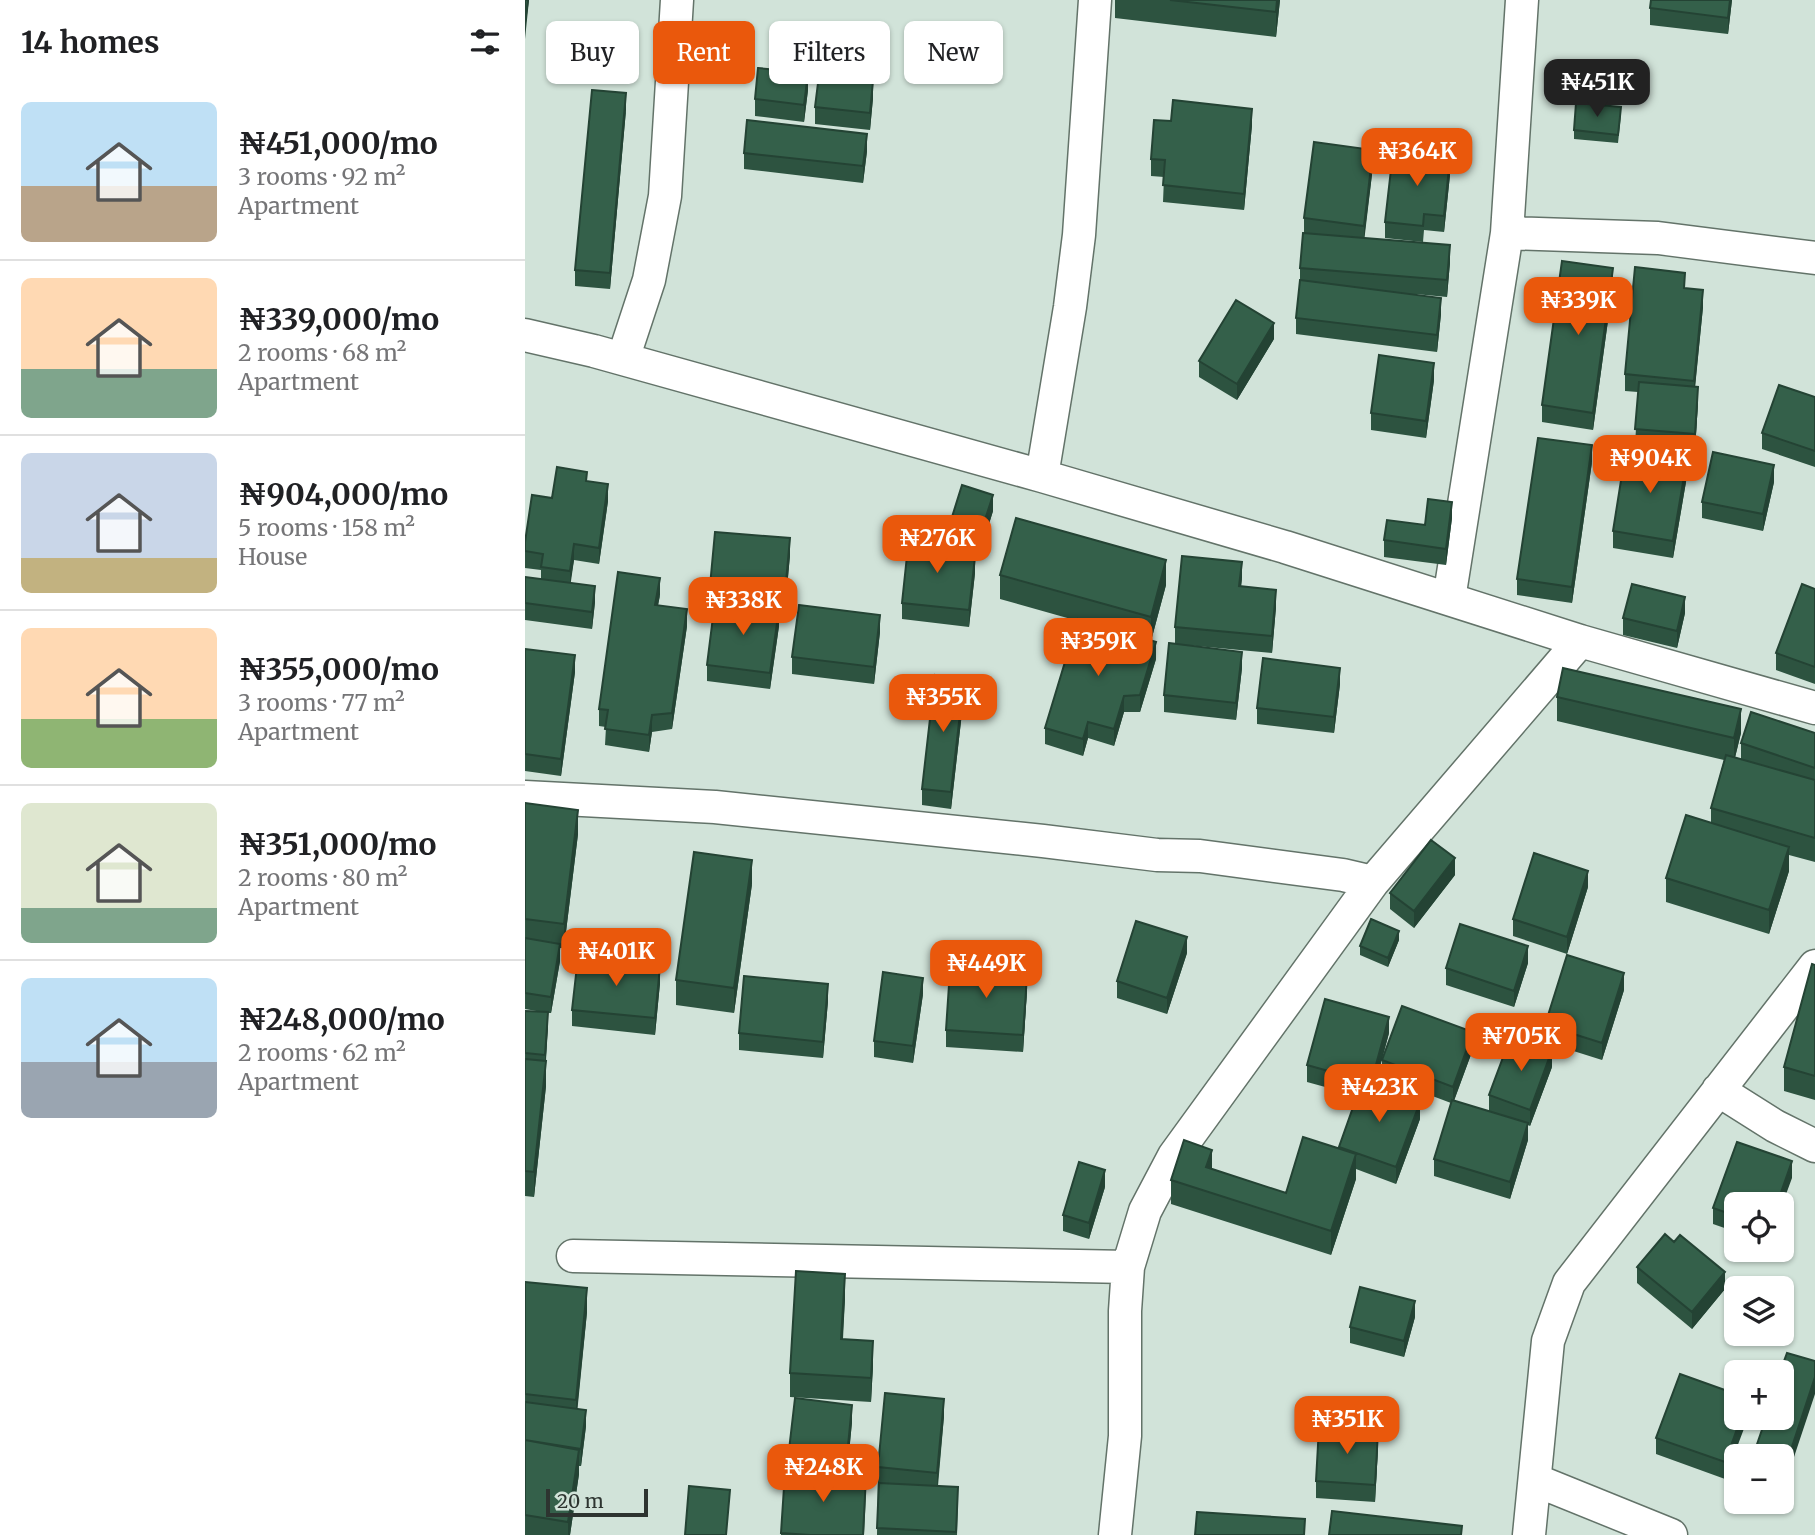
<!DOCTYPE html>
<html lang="en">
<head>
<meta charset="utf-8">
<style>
	body { margin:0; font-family:Merriweather,serif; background:#f6f6f6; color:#202124; height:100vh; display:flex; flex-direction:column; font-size:26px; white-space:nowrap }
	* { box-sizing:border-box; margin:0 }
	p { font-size:23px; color:#757577 }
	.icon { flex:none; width:38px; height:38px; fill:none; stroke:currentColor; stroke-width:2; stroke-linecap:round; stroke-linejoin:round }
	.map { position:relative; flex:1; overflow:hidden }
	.side { display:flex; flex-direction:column; background:#fff; width:525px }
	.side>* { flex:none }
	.hud { position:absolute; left:21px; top:21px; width:665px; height:63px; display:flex; gap:14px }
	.controls { position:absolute; left:1199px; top:1192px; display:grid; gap:14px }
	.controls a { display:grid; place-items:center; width:70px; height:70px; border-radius:10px; background:#fff; box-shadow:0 2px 5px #0004; font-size:35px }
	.scale { position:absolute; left:21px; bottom:18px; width:102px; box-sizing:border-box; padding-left:7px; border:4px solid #2d3430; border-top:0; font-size:19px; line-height:24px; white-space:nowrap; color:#2d3430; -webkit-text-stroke:5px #d1e3d9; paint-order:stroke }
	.price { position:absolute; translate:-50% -60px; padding:0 16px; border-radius:14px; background:#ea580c; color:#fff; font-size:23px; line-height:46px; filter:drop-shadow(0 2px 4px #0008) }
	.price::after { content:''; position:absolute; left:50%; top:42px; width:21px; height:16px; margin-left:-10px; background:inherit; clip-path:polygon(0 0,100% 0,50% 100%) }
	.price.current { background:#222; color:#fff }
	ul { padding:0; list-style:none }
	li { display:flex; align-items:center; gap:21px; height:175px; padding:0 21px }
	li+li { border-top:2px solid #e0e0e0 }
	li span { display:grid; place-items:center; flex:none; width:196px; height:140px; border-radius:10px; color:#555 }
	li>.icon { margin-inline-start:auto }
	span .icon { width:84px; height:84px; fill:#fffc; stroke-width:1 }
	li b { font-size:30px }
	h2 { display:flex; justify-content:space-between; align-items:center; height:84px; padding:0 21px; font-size:30px }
	.chip { padding:0 24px; border-radius:10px; background:#fff; box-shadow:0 2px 5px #0004; font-size:24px; line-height:63px }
	.chip.current { background:#ea580c; color:#fff }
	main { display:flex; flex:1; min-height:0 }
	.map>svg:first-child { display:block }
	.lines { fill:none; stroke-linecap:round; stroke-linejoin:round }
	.street-casing { stroke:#637369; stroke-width:35 }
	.street { stroke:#fff; stroke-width:32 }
	.wall { fill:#2d5340 }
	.shaded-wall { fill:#244334 }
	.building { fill:#34604a; stroke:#244334; stroke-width:2 }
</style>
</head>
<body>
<main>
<section class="side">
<h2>14 homes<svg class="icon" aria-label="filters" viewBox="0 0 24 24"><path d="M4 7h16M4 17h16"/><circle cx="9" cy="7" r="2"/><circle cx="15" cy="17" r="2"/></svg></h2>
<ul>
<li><span style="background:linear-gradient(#bfe0f5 60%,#b9a48a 0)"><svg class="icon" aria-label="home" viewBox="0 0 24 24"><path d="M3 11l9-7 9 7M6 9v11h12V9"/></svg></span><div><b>₦451,000/mo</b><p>3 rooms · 92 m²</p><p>Apartment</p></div></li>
<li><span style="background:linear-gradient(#ffd9b3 65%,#7fa58c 0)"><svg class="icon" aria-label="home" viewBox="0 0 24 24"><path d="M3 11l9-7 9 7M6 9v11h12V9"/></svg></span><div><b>₦339,000/mo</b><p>2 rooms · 68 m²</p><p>Apartment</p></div></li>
<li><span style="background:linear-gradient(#c9d6e8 75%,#c2b280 0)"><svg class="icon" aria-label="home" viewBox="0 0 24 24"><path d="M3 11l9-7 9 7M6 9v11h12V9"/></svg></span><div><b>₦904,000/mo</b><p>5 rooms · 158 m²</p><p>House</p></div></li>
<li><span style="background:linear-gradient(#ffd9b3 65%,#8fb573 0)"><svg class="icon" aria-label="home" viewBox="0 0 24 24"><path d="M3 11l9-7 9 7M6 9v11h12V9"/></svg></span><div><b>₦355,000/mo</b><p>3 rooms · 77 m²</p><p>Apartment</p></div></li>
<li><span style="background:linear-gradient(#dfe7d0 75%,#7fa58c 0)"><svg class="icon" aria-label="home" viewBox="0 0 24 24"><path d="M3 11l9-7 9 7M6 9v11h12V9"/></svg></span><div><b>₦351,000/mo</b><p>2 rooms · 80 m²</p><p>Apartment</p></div></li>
<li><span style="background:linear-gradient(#bfe0f5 60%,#9aa5b1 0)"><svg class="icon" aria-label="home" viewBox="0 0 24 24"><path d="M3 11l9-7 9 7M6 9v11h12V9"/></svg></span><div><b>₦248,000/mo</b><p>2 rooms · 62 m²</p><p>Apartment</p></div></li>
</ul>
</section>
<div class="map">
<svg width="1290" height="1535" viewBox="0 0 1290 1535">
	<rect width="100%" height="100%" fill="#d1e3d9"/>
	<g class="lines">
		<g class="street-casing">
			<path id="street" d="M982,233L1133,238L1290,258
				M0,335L69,351L517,476L760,547L1055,641L1290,708
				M98,359L124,280L140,196L152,0
				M517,476L545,307L554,235L570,0
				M924,599L982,233L997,0
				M0,797L190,807L518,841L632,855L675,856L818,875L848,882
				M1193,1090L1250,1126L1290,1146
				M48,1256L603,1267
				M1010,1480L1146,1535
				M590,1535L600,1436V1311L603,1267L620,1211L649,1156L848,882L1055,641
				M1004,1535L1023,1341L1044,1283L1290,966"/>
		</g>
		<use href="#street" class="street"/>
	</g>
	<path class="wall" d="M590,0H755L751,37L590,18Z
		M1207,0L1203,34L1125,25V8Z
		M283,90L279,122L230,116V99Z
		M348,98L345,130L290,124V107Z
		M101,110L85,289L50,286V270Z
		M1096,115L1093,143L1049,139V130Z
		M727,125L719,210L638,202L639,177L626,176V159Z
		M342,151L338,183L219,169V153Z
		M848,166L839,238L925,262L922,297L890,294L916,314L912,352L771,334V318L775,285V268L779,233V218Z
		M925,175L919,232L899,230L898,242L860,238V222Z
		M1088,284L1068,430L1017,422V405Z
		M1160,288L1178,307L1170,386L1173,403L1170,450L1110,446L1113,392L1100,391V374Z
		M749,339L712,400L674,377V361Z
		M909,380L901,438L846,430V413Z
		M1290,397V467L1237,449V433Z
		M1067,462L1047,603L992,595V579Z
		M1162,476L1148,558L1088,548V531Z
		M62,481L83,501L74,564L49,560L45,583L70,602L67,629L0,620V577L16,579V570L0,568V542L27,498Z
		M1249,482L1238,531L1177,518V502Z
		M468,511L458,543L427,533V517Z
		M927,518L921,565L859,557V540L900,525Z
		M428,554L450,573L444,627L377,619V603Z
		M265,555L260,610L247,609L254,626L245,689L182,681V665L190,603L185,602V586Z
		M475,575L641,585L626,641L631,659L615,712H599L589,746L563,738L558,756L520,744V728L553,621L475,599Z
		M717,578L716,587L751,607L747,653L650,644V627Z
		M1290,589V684L1251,670V653Z
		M135,595L133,605L162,626L147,729L127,732L124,752L80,745L81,727L74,726V709Z
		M1160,613L1152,648L1098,635V618Z
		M355,632L349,684L267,674V657Z
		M0,649L50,672L36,776L0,771Z
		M717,668L711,720L639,712V695Z
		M815,684L809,733L732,724V708Z
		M439,695L426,809L397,805V789Z
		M1032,697L1216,733L1210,757L1216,759V743L1290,733V862L1264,855V871L1244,934L1141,902V878L1186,823V808L1199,760L1032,721Z
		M0,803L53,834L39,948H35V961L26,1013H23L21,1061V1086L9,1197L0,1196V1011L17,1012L0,1009Z
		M930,875L889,928L865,909V893Z
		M227,884L209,1013L151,1005V980Z
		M1063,887L1042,954L988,936V919Z
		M874,940L863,967L835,955V946Z
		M662,953L642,1014L592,998V981Z
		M1003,963L989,1007L921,985V968Z
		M1290,965V1100L1259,1091V1067Z
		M472,973L502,991L498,1052L421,1047V1030Z
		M135,983L130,1035L47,1026V1010Z
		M1099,990L1077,1060L1020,1042V1025Z
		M398,994L388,1063L349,1057V1041Z
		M303,1001L298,1058L214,1050V1033Z
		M864,1033L850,1086L895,1119L871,1184L831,1169V1179L806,1255L646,1204V1180L687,1169L761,1193L814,1149L833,1096L782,1082V1065Z
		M948,1049L929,1101L964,1111V1095L1027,1067L1005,1126L1003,1125V1140L985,1199L909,1176V1159L926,1103L857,1077V1060Z
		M1267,1178L1211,1204V1232L1188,1224V1208Z
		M580,1187L564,1239L538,1231V1215Z
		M1112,1267L1200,1289L1167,1329L1112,1283Z
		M0,1282L62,1312L52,1409L61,1426L56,1466H54V1474L45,1535H0Z
		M320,1298L318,1339L348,1365L346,1402L265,1397V1373Z
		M890,1317L879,1357L825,1343V1327Z
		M1211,1394L1200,1479L1131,1454V1438Z
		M419,1416L413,1486L433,1503L432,1535H352L353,1467Z
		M327,1422L322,1475L341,1493L339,1535H256L260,1472H263V1459Z
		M853,1448L850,1502L791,1498V1481Z
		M1226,1502H1255L1252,1510Z"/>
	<path class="shaded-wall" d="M3,0H4L0,39V22Z
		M752,0H755L751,37V12Z
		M1205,0H1207L1203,34V18Z
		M283,73V90L279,122V105Z
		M348,81V98L345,130V113Z
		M101,93V110L85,289V273Z
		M727,109V125L719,210V194Z
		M342,134V151L338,183V166Z
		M848,150V166L839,242V226Z
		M925,158V175L919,232V216Z
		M925,245V262L922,297V280Z
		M1088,268V284L1068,430V413Z
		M1178,290V307L1169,398V381Z
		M916,298V314L912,352V335Z
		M749,323V339L712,400V384Z
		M909,363V380L901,438V421Z
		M1173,387V403L1170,450V434Z
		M1067,445V462L1047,603V587Z
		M1162,459V476L1148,558V541Z
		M1249,465V482L1238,531V514Z
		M83,484V501L74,564V548Z
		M468,495V511L458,543V526Z
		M927,502V518L921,565V549Z
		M265,538V555L260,610V593Z
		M49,544V560L45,588V571Z
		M450,557V573L444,627V610Z
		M641,560V585L626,641V617Z
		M717,562V578L714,603V586Z
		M135,578V595L130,621V605Z
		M70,586V602L67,629V612Z
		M751,590V607L747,653V636Z
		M1160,597V613L1152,648V631Z
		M162,609V626L147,729V713Z
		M254,609V626L245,689V673Z
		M355,615V632L349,684V667Z
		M631,642V659L615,712V695Z
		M717,652V668L711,720V703Z
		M50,655V672L36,776V759Z
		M815,668V684L809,733V717Z
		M439,679V695L426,809V792Z
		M599,696V712L589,746V729Z
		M1216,709V733L1209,762V738Z
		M127,715V732L124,752V735Z
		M563,722V738L558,756V739Z
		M53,810V834L39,948V924Z
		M1264,847V871L1244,934V910Z
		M930,858V875L889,928V911Z
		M227,860V884L209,1013V988Z
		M1063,871V887L1042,954V937Z
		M874,931V940L863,967V958Z
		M662,937V953L642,1014V998Z
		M35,944V961L26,1013V997Z
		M1003,946V963L989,1007V991Z
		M135,966V983L130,1035V1018Z
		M1099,973V990L1077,1060V1043Z
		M502,975V991L498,1052V1035Z
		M398,978V994L388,1063V1046Z
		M303,984V1001L298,1058V1042Z
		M23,1012V1029L20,1071V1055Z
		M864,1017V1033L846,1099V1083Z
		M948,1032V1049L928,1103V1087Z
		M1027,1050V1067L1005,1126V1110Z
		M21,1061V1086L9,1197V1172Z
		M895,1102V1119L871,1184V1167Z
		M1003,1123V1140L985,1199V1182Z
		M687,1150V1174L681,1167Z
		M831,1154V1179L806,1255V1231Z
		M1267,1161V1178L1256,1208V1204H1252Z
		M580,1170V1187L564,1239V1223Z
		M1200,1272V1289L1167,1329V1312Z
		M320,1274V1298L316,1364V1339Z
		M62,1288V1312L51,1424V1400Z
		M890,1301V1317L879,1357V1341Z
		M348,1341V1365L346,1402V1378Z
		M1290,1377V1394L1256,1496V1480Z
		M419,1399V1416L412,1490V1473Z
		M327,1405V1422L321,1482V1466Z
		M61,1410V1426L56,1466V1449Z
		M1216,1418H1223L1200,1479V1462Z
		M853,1431V1448L850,1502V1485Z
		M54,1450V1474L45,1535H43V1522Z"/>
	<path class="building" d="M0,0H3L0,22Z
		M645,0H752L751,12Z
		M1126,0H1205L1203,18L1125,8Z
		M233,68L283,73L279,105L230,99Z
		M294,75L348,81L345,113L290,107Z
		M67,90L101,93L85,273L50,270Z
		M648,100L727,109L719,194L638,185L640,160L626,159L629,120L646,121Z
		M1051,103L1096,107L1093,135L1049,130Z
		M222,120L342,134L338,166L219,153Z
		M789,142L848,150L839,226L779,218Z
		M868,152L925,158L919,216L899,214L898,226L860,222Z
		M778,233L925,245L922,280L775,268Z
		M1037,261L1088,268L1068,413L1017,405Z
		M1110,267L1160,273L1159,288L1178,290L1169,381L1100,374Z
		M775,280L916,298L912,335L771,318Z
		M711,300L749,323L712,384L674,361Z
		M854,355L909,363L901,421L846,413Z
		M1114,382L1173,387L1170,434L1110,429Z
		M1254,385L1290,397V451L1237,433Z
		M1013,438L1067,445L1047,587L992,579Z
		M1101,449L1162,459L1148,541L1088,531Z
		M1188,452L1249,465L1238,514L1177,502Z
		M32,467L62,472L61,481L83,484L74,548L49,544L45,571L16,567L18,554L0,551V542L7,495L27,498Z
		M437,485L468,495L458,526L427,517Z
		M903,499L927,502L921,549L859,540L862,520L900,525Z
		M491,518L641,560L626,617L475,575Z
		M190,532L265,538L260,593L185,586Z
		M384,537L428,541L426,554L450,557L444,610L377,603Z
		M657,556L717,562L714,586L751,590L747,636L650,627Z
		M93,572L135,578L130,605L162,609L147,713L127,715L124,735L80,729L83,710L74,709Z
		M0,577L70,586L67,612L0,603Z
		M1107,584L1160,597L1152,631L1098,618Z
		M1277,584L1290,589V667L1251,653Z
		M190,601L254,609L245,673L182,665Z
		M274,605L355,615L349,667L267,657Z
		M553,619L631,642L615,695L599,696L589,729L563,722L558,739L520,728Z
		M644,643L717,652L711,703L639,695Z
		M0,649L50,655L36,759L0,754Z
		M738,658L815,668L809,717L732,708Z
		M1038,668L1216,709L1209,738L1032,697Z
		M410,675L439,679L426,792L397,789Z
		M1226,712L1290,733V768L1216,743Z
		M1201,755L1290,780V838L1186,808Z
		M0,803L53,810L39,924L0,919Z
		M1161,815L1264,847L1244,910L1141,878Z
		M906,840L930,858L889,911L865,893Z
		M169,852L227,860L209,988L151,980Z
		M1009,853L1063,871L1042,937L988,919Z
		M846,919L874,931L863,958L835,946Z
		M611,921L662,937L642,998L592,981Z
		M935,924L1003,946L989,991L921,968Z
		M0,938L35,944L26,997L0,993Z
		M1042,955L1099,973L1077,1043L1020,1025Z
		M53,957L135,966L130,1018L47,1010Z
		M443,959L472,960L471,973L502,975L498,1035L421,1030L425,970L442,971Z
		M1287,964L1290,965V1076L1259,1067Z
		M358,972L398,978L388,1046L349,1041Z
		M219,976L303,984L298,1042L214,1033Z
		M800,999L864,1017L846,1083L782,1065Z
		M877,1006L948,1032L928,1087L857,1060Z
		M0,1011L23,1012L20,1055L0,1053Z
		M986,1036L1027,1050L1005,1110L964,1095Z
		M0,1059L21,1061L9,1172L0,1171Z
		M837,1082L895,1102L871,1167L814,1147Z
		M927,1100L1003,1123L985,1182L909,1159Z
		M778,1137L831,1154L806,1231L646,1180L659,1140L687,1150L681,1167L761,1193Z
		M1212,1142L1267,1161L1252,1204H1211V1216L1188,1208Z
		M554,1162L580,1170L564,1223L538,1215Z
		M1140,1234L1149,1242L1155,1235L1200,1272L1167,1312L1112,1267Z
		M271,1271L320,1274L316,1339L348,1341L346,1378L265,1373Z
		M0,1282L62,1288L51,1400L0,1394Z
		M835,1287L890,1301L879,1341L825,1327Z
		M1262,1353L1290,1361V1377L1256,1480V1456H1228L1241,1418H1256V1372H1255Z
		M1155,1374L1211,1394V1418H1216L1200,1462L1131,1438Z
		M360,1393L419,1399L412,1473L353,1467Z
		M270,1398L327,1405L321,1466L263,1459Z
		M0,1402L61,1410L56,1449L0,1440Z
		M794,1427L853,1431L850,1485L791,1481Z
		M0,1440L54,1450L43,1522L0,1515Z
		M260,1472L341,1476L338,1535H285L256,1533Z
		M354,1483L433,1487L431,1532L352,1528Z
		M164,1486L205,1490L201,1535H160Z
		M807,1511L937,1526L936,1535H804Z
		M672,1512L780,1519L779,1535H670Z"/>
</svg>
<div class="controls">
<a><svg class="icon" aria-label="locate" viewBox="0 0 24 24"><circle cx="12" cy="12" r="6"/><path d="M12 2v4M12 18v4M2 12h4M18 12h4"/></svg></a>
<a><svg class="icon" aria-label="layers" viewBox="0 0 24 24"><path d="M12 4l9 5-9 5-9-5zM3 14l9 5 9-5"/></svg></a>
<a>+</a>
<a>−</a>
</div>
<div class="scale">20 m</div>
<b class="price current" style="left:1072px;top:119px">₦451K</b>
<b class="price" style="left:892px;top:188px">₦364K</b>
<b class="price" style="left:1053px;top:337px">₦339K</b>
<b class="price" style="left:1125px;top:495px">₦904K</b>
<b class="price" style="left:412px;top:575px">₦276K</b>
<b class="price" style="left:218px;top:637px">₦338K</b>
<b class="price" style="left:573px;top:678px">₦359K</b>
<b class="price" style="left:418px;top:734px">₦355K</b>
<b class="price" style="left:91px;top:988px">₦401K</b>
<b class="price" style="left:461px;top:1000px">₦449K</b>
<b class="price" style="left:996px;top:1073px">₦705K</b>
<b class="price" style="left:854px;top:1124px">₦423K</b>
<b class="price" style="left:822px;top:1456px">₦351K</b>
<b class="price" style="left:298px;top:1504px">₦248K</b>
<div class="hud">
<a class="chip">Buy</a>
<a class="chip current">Rent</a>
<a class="chip">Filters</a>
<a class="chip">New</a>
</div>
</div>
</main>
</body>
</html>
